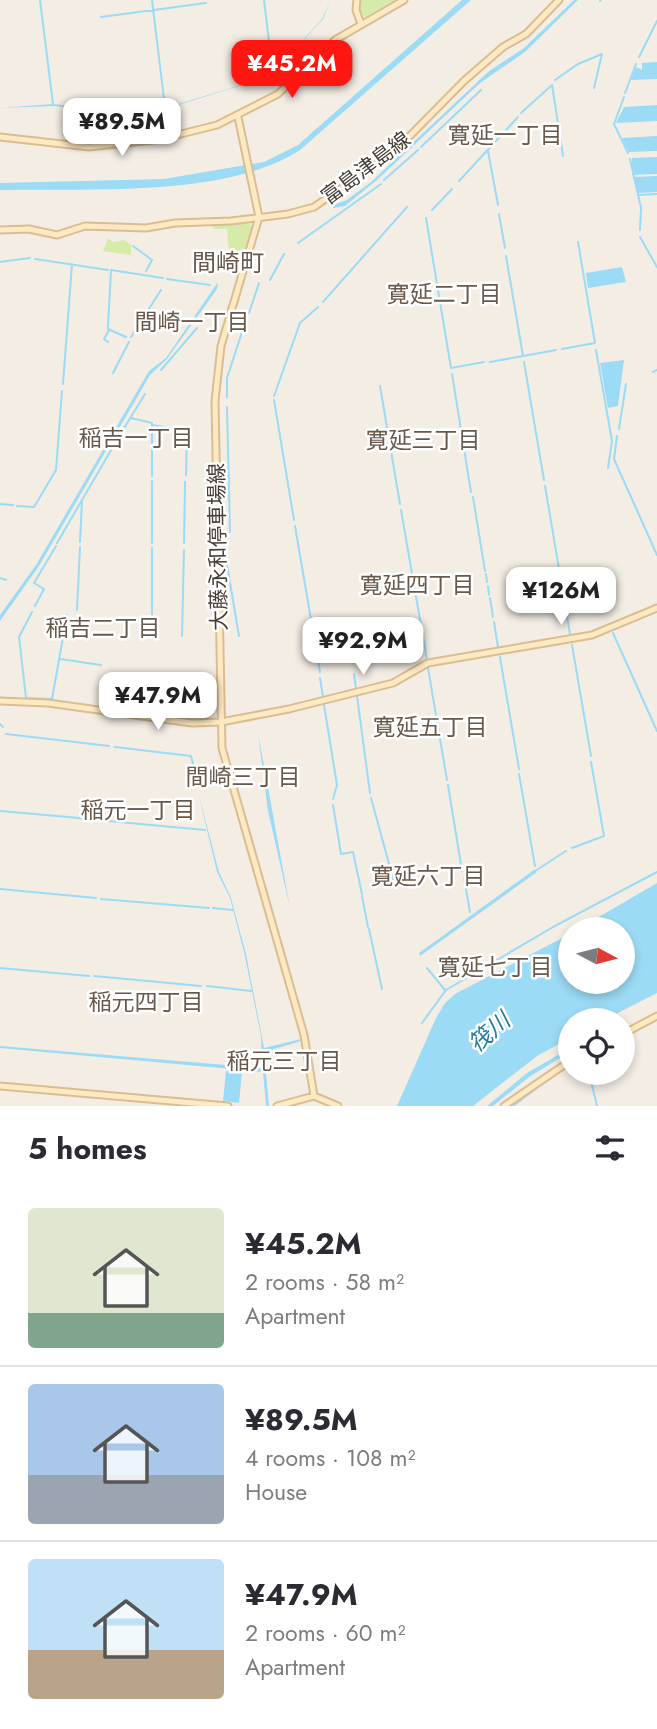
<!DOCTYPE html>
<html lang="en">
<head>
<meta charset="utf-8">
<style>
	body { margin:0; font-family:Jost,"Noto Sans JP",sans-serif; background:#f2f2f3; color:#2b2b33; height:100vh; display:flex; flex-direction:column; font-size:26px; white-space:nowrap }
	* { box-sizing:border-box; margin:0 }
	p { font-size:23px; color:#7c7c81 }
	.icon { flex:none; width:38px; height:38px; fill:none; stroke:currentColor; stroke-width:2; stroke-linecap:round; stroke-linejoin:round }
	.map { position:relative; height:1106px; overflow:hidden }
	.drawer { display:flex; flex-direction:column; background:#fff; flex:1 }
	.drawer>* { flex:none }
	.needle { width:46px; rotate:97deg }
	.tools { position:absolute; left:558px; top:917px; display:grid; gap:14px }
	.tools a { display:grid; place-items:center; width:77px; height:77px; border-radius:50%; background:#fff; box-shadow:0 4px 10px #0003; font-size:35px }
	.price { position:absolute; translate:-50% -60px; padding:0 16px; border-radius:14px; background:#fff; color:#222; font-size:23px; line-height:46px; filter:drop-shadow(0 2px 4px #0008) }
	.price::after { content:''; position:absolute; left:50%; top:42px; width:21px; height:16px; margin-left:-10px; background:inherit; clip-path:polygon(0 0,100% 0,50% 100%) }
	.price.current { background:#ff1610; color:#fff }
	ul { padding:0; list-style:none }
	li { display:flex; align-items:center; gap:21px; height:175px; padding:0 28px }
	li+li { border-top:2px solid #e1e1e2 }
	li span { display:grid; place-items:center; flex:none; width:196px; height:140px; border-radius:7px; color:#555 }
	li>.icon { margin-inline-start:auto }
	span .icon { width:84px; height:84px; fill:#fffc; stroke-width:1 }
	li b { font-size:30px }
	h2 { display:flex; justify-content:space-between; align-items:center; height:84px; padding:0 28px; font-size:30px }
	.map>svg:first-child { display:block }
	.green { fill:#d6ebaa }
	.water { fill:#9cdbf5 }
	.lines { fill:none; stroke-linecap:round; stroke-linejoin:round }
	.stream { stroke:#9cdbf5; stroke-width:2 }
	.secondary-casing { stroke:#dabe93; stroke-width:9 }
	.secondary { stroke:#ffe9c3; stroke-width:5 }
	.labels { text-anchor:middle; stroke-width:5; stroke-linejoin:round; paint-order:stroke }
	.street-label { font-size:21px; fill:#463d34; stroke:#fff }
	.neighbourhood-label { font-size:23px; fill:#69594a; stroke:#fff }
	.water-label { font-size:23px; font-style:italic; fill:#247a9f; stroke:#fff }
	.quarter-label { font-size:24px; fill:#69594a; stroke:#fff }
</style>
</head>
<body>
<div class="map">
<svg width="657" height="1106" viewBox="0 0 657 1106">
	<rect width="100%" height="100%" fill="#f3ede4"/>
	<path class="green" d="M360,0H395L365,17L358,11Z
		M246,222L254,227L242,266L239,268L230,263L227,229H215L209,224Z
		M108,238L113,242L124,240L131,245V255L103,251Z"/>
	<path class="water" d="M331,0L323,19L271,76L165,109L108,111L54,106L0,108L53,104L108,110L165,108L271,76L322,19Z
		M462,0H471L300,150C226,198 87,188 0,190V183L164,179L264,162L298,145Z
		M574,0H578L525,52L480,83L377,180L345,206L333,208V205L347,200L371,182L488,72L524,48Z
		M657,62V79L631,80L636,67L642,70V63Z
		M657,105V121L616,123L624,107Z
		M657,136V151L629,152L622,138Z
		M657,157V174L632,175V158Z
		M657,176V192L638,193L633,177Z
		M622,267L626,282L588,288L586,273Z
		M218,282L217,289L167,359L150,375L39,566L0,621V615L36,565L149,371L166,358Z
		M624,360L618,406L608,408L600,363Z
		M258,733L290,908L268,811Z
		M198,792L219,872L231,898L246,954L264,1048L301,1039V1041L264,1052L269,1106H266L263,1072L0,1048V1046L262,1068L261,1036L244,952L230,898L217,872Z
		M534,870L537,872L420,956L419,953Z
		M657,883V993L604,1020H570V1038L537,1056L473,1106H397L436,1018L445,1003L455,994L570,934V982H623V929H578Z
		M570,1048V1052L529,1077L493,1106H487L527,1073Z
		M226,1071L242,1072L239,1103L223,1101Z"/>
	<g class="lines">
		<path class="stream" d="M40,0L53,104
			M152,0L165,107
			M264,0L272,66
			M600,1L601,0
			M101,17L206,3
			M639,57L657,21
			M555,80L578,64L602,54L594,88
			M625,93L636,64
			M624,97L614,124L628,153
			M521,113L552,85L563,156
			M421,147L481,90
			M488,151L498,205
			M630,159L641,208L640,230
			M384,180L418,150
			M459,181L518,117
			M638,195L657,194
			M432,210L452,189
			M499,214L505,248
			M426,218L451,368L484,362
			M640,237L657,267
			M298,243L381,184
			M133,246L152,260L146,271
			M506,256L523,356
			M35,259L108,270
			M0,262L30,258
			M167,279L210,285
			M270,280L284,254
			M323,302L407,207
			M249,313L259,283
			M108,327L111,270L163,278
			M108,329L126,337
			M131,337L161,290
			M108,342L104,339L109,330
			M562,349L595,343L578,242
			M596,350L612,441L608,468
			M490,362L556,350
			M524,362L544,480
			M161,370L197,328
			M653,372L657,370
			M113,373L129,342
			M452,374L471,492
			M63,384L72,264
			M380,386L400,504
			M274,396L300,323L318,307
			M227,397V378L243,329
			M274,400L294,520
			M227,407L230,532
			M131,418L152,423V476
			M152,425L187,431L186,475
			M619,429L626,384
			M617,436L614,459L657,555
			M118,438L145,394
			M545,486L570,634
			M473,497L485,571
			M0,504L13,505
			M17,506L34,507L56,470L62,391
			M401,510L427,660
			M295,526L320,672
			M223,541L239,636
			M80,542L82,501
			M57,543L114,445
			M152,543V481
			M184,543L185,482
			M486,574L487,582
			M0,578L6,580
			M488,586L489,595
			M490,598L493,617
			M35,606L44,589L34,583L56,546
			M77,610L80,547
			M32,612L19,637L26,698L52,699L67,615
			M152,622V548
			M494,622L498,647
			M613,633L657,731
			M182,636L184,550
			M572,645L591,756
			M500,657L519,769
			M60,659L101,665
			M428,668L447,780
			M354,674L356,688
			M320,678L323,697
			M357,696L370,793
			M324,705L337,785L333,799
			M0,724L3,727
			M6,734L109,746
			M115,747L191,756L199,787
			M519,774L535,866
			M448,785L462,871
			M371,798L394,882
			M333,805L341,854L353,852L362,894
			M0,811L102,820
			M108,821L205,830
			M572,848L604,836L591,762
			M535,871L566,851
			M464,878L470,912
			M0,889L96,898
			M362,896L368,927
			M101,899L209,908
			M213,908L233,910
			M369,929L382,989
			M0,968L89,976
			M427,968L445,990
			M94,976L201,986
			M207,986L251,991
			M422,1023L446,990L553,927L657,872
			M589,1073L597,1106
			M513,1106L546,1081"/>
		<g class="secondary-casing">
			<path id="secondary" d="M357,0L356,10L361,24
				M238,117L259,217L221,346L215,401L222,748L304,1035L314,1096L338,1106
				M0,137L89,147L161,139L217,125L278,94L335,40L404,0
				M0,230L29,229L57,235L85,226L146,228L175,223L231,221L288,214L314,207L394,152L464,81L503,47L526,34L559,0
				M0,701L48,703L192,723L221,722L289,709L393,683L428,663L592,635L657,608
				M623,1034L657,1016
				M0,1086L228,1106
				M277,1106L314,1096
				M504,1106L570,1061"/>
		</g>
		<use href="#secondary" class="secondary"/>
	</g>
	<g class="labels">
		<g class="street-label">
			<text transform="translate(366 168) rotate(-37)" y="7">富島津島線</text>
			<text transform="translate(218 547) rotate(-91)" y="7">大藤永和停車場線</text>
		</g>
		<g class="neighbourhood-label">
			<text x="505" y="143">寛延一丁目</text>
			<text x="444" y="302">寛延二丁目</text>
			<text x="192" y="330">間崎一丁目</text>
			<text x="136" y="446">稲吉一丁目</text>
			<text x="423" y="448">寛延三丁目</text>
			<text x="417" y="593">寛延四丁目</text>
			<text x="103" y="636">稲吉二丁目</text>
			<text x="430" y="735">寛延五丁目</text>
			<text x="243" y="785">間崎三丁目</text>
			<text x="138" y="818">稲元一丁目</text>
			<text x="428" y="884">寛延六丁目</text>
			<text x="495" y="975">寛延七丁目</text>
			<text x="146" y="1010">稲元四丁目</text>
			<text x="284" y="1069">稲元三丁目</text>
		</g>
		<g class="water-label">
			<text transform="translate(489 1032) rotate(-41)" y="8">筏川</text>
		</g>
		<g class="quarter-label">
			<text x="228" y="271">間崎町</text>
		</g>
	</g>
</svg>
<div class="tools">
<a><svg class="needle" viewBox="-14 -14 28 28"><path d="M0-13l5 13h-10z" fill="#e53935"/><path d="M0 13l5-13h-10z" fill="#7c7c81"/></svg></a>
<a><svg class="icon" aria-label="locate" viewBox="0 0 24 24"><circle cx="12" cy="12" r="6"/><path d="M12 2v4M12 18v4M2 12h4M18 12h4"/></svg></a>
</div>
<b class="price current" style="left:292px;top:100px">¥45.2M</b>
<b class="price" style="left:122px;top:158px">¥89.5M</b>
<b class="price" style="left:561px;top:627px">¥126M</b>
<b class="price" style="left:363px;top:677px">¥92.9M</b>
<b class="price" style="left:158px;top:732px">¥47.9M</b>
</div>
<section class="drawer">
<h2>5 homes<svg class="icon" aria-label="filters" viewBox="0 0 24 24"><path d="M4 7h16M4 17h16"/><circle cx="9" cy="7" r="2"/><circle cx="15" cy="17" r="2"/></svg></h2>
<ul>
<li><span style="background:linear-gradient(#dfe7d0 75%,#7fa58c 0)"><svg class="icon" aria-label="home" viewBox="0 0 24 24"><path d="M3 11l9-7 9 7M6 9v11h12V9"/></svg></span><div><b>¥45.2M</b><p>2 rooms · 58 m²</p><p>Apartment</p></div></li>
<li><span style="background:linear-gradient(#a9c7e8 65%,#9aa5b1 0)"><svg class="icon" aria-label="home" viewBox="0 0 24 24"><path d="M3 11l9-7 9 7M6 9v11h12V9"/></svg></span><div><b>¥89.5M</b><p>4 rooms · 108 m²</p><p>House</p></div></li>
<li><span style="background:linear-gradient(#bfe0f5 65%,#b9a48a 0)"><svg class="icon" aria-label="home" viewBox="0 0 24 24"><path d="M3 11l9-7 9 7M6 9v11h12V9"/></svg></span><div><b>¥47.9M</b><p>2 rooms · 60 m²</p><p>Apartment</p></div></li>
</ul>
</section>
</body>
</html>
